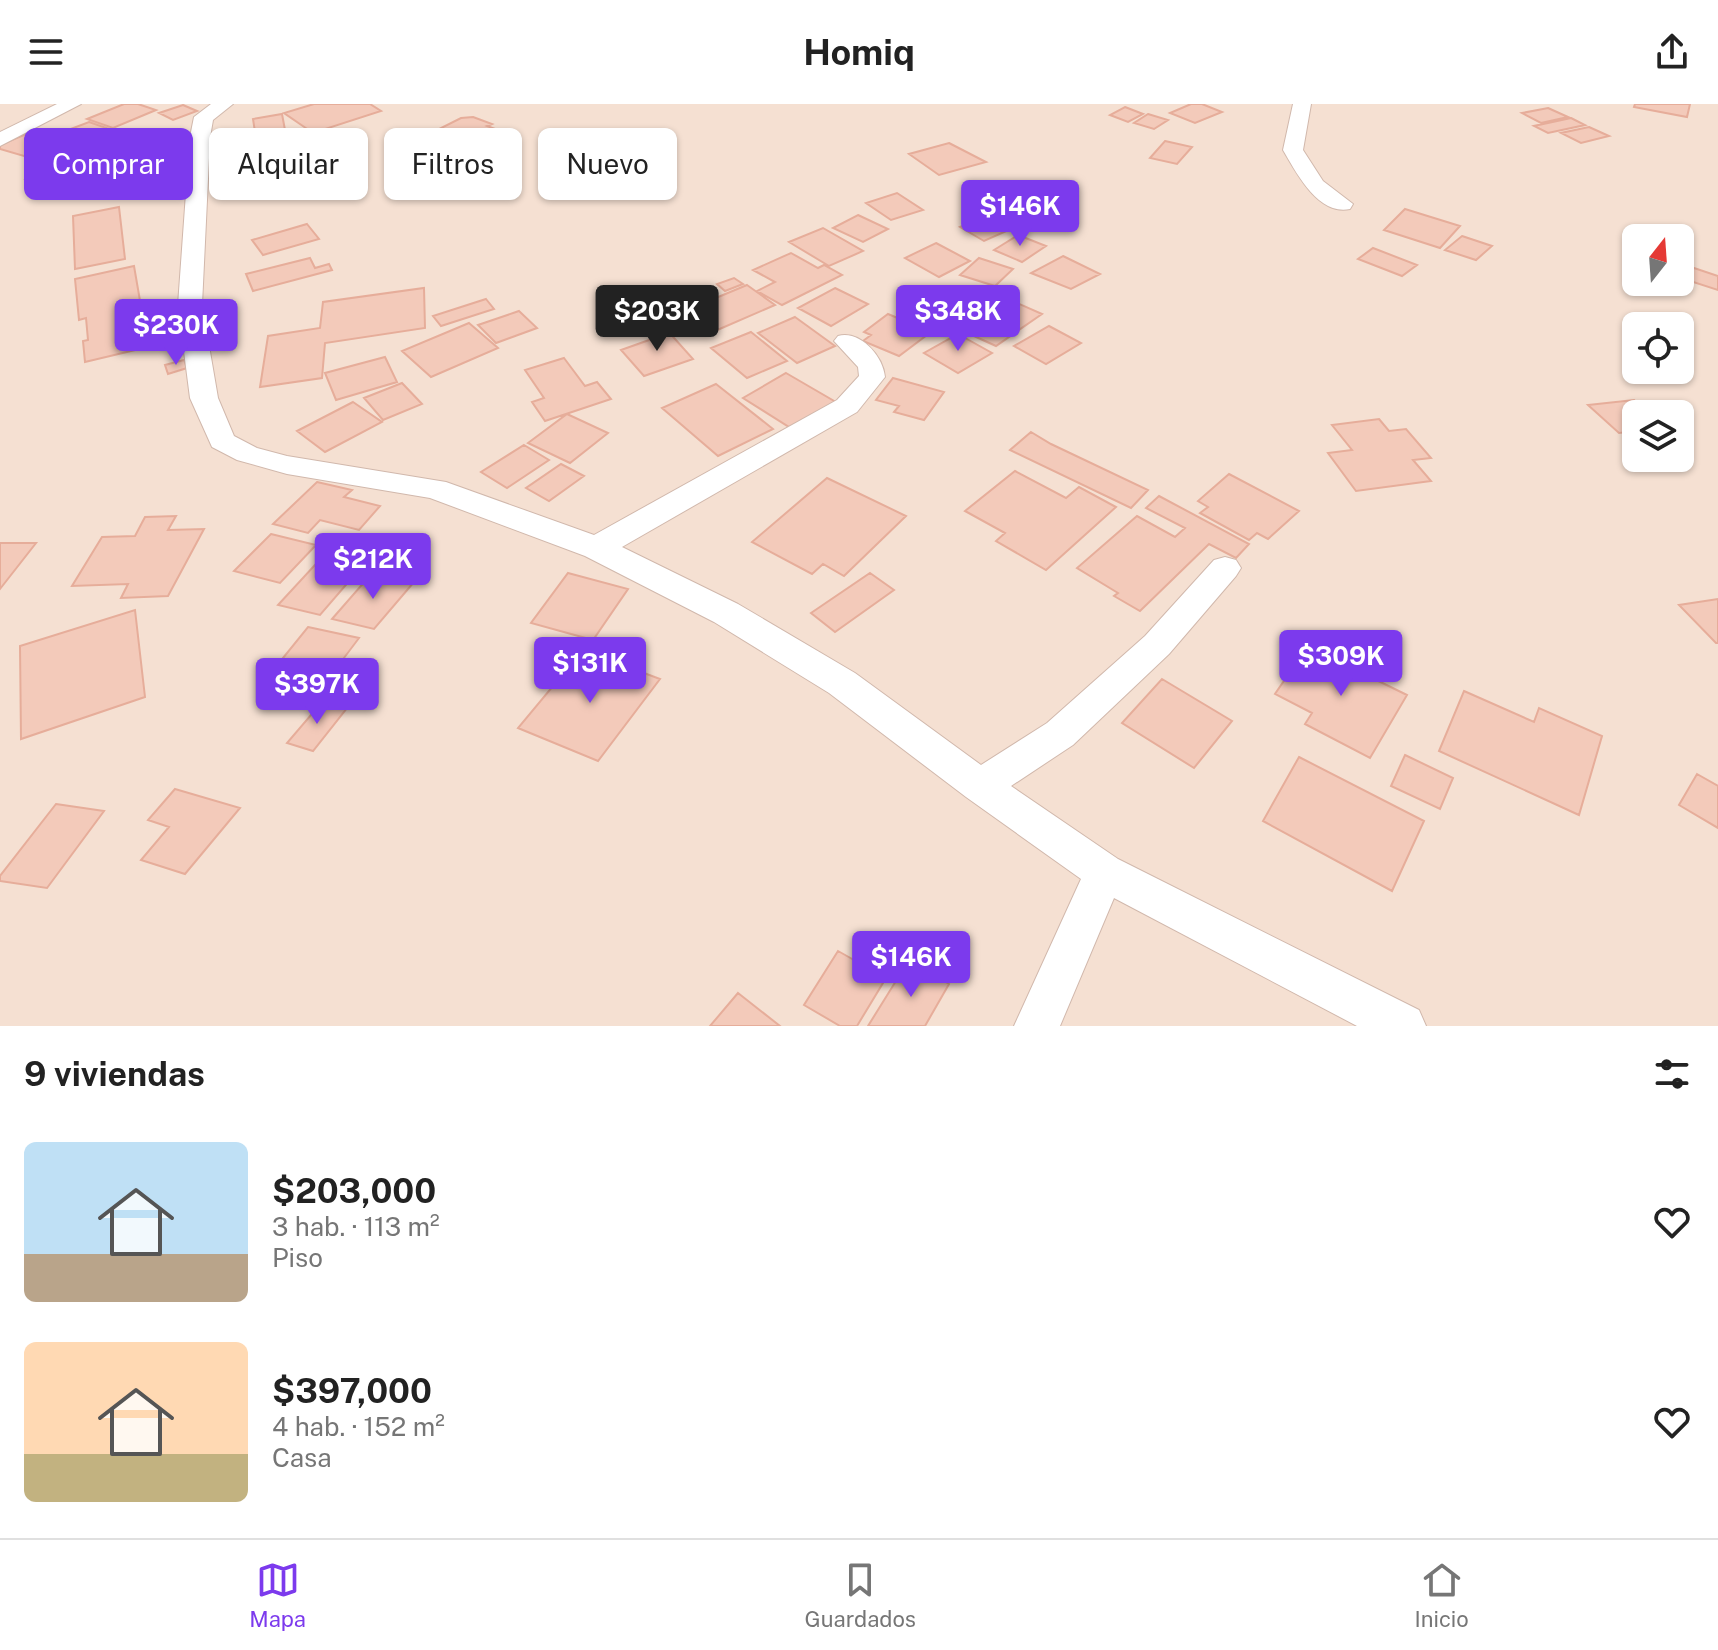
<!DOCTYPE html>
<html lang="es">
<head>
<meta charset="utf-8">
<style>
	body { margin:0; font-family:"Public Sans",sans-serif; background:#f6f6f6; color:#222; height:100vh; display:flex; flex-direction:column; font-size:30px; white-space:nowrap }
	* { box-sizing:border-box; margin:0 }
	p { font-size:26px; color:#767676 }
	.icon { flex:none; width:44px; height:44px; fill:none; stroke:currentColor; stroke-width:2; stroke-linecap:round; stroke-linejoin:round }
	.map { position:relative; height:922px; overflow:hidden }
	.sheet { display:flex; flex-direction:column; background:#fff; flex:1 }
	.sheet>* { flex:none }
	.guide { position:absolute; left:24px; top:24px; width:800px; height:72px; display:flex; gap:16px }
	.needle { width:52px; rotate:17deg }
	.controls { position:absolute; left:1622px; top:120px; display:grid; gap:16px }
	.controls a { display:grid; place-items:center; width:72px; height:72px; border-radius:12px; background:#fff; box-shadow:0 2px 6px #0004; font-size:40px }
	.price { position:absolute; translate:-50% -68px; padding:0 18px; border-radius:8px; background:#7c3aed; color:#fff; font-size:26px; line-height:52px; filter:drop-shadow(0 2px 4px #0008) }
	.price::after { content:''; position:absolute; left:50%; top:48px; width:24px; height:18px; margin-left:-12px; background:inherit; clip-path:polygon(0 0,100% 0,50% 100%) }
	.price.current { background:#222; color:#fff }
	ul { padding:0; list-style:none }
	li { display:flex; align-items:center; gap:24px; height:200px; padding:0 24px }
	li span { display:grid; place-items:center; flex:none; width:224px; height:160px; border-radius:12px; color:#555 }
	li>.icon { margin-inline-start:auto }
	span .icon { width:96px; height:96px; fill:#fffc; stroke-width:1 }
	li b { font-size:34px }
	h2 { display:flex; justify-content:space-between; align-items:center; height:96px; padding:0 24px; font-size:34px }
	.tag { padding:0 28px; border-radius:12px; background:#fff; box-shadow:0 2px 6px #0004; font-size:28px; line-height:72px }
	.tag.current { background:#7c3aed; color:#fff }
	header { display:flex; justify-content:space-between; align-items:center; height:104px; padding:0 24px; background:#fff; font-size:36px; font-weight:700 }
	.dock { display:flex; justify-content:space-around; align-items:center; height:112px; border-top:2px solid #e0e0e0; background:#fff; font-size:22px; color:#767676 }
	.dock a { display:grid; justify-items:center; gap:4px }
	.dock .current { color:#7c3aed }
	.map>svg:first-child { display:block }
	.residential { fill:#f5e0d2; fill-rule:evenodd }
	.building { fill:#f3caba; stroke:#e6ad9a; stroke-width:2 }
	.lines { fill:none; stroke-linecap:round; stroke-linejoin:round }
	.minor-casing { stroke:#d1b8ac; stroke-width:2 }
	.minor { fill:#fff; fill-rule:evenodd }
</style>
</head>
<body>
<header><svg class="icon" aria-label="menu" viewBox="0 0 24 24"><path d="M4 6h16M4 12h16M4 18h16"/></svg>Homiq<svg class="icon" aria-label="share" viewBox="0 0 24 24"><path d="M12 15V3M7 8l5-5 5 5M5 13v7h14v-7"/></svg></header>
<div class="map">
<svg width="1718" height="922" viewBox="0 0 1718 922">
	<rect width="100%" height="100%" fill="#fdf0e4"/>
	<path class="residential" d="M0,0H1718V922H0ZM1636,134H1680V178H1636ZM1636,222H1680V266H1636ZM1636,310H1680V354H1636Z"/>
	<path class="building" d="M124,0H138L156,6L113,24L87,15Z
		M314,0H370L381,7L313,29L284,9Z
		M1191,0H1202L1222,8L1195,19L1170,9Z
		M1635,0H1690L1687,13L1634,3Z
		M183,1L197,7L173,16L159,9Z
		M1125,3L1143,10L1128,18L1110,11Z
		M1548,4L1568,13L1541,19L1522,9Z
		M282,10L288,42L258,47L253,15Z
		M1148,10L1168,16L1154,25L1134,19Z
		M473,13L492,20L487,22L495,25L485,30L492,32L458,48L421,34L461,14Z
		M1571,14L1585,21L1548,29L1534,22Z
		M89,18L124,30L94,42L60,29Z
		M1589,23L1609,32L1581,39L1561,29Z
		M31,28L101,49L81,58L86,60L82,62L76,60L65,64L0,45V41Z
		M338,28L349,35L321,44L311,37Z
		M1165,37L1192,43L1177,60L1150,54Z
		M949,39L986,58L939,71L909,50Z
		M302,44L301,51L258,56L260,48Z
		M282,54L279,65L265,67L268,56Z
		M44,64L65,67L47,78L26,75Z
		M295,66L290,87L260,90L266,69Z
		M491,67L511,72L480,92L460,87Z
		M897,89L923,106L891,116L866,99Z
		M119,103L125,155L75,165L73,112Z
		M1405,105L1460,122L1440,144L1384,126Z
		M992,110L1003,116L1009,113L1022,120L984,137L960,123Z
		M858,111L888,125L863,138L833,124Z
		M307,120L319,135L263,151L252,136Z
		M823,124L863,147L829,162L789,138Z
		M1018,131L1046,142L1022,158L994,146Z
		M1462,132L1492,142L1476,156L1445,146Z
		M936,139L970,157L939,173L905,154Z
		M1373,144L1417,161L1402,172L1358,155Z
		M791,149L818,164L824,161L842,171L782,201L757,187L775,178L753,166Z
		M1063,152L1100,170L1071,185L1031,169Z
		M310,154L315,164L329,160L332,166L253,187L246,170Z
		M979,154L1013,165L995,182L960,171Z
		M134,162L148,243L85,258L83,237L88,236L86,214L79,216L75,175Z
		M1694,164L1718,172V186L1684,175Z
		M734,174L743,180L725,187L717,180Z
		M747,181L775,201L715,227L687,206Z
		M424,184L425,224L325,239L322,274L260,283L268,232L320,224L323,198Z
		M835,184L868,200L831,222L798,204Z
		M990,187L1042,210L996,242L954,223L969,212L959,208Z
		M486,195L494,205L441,222L433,212Z
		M519,207L537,224L496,239L478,221Z
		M888,210L931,228L899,252L863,237L871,231L864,228Z
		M795,213L835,242L797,259L758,229Z
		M469,219L498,244L431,273L402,247Z
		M1049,222L1081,239L1046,260L1014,242Z
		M666,225L693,255L644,272L621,246L652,235L648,231Z
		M751,228L787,257L747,274L711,244Z
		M958,230L992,249L958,269L924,249Z
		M385,253L397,278L336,296L325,269Z
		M564,254L585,282L597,278L611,295L545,317L532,298L544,294L525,266Z
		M184,256L187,264L168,270L165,261Z
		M786,269L841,301L797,328L743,294Z
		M893,274L944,288L924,316L894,308L899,302L876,296Z
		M402,279L422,300L383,316L364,294Z
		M716,280L773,325L718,352L662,304Z
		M1634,296L1650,310H1636V327L1619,329L1588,301Z
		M353,298L382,318L325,348L297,327Z
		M567,310L608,329L570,359L528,339Z
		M1379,315L1389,327L1406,325L1431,354L1413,356L1431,377L1356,387L1328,349L1352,346L1332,321Z
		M1031,328L1051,340L1148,386L1131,404L1010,346Z
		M524,341L549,356L507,384L481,368Z
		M561,360L584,372L549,397L526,384Z
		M1015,367L1066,394L1079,383L1116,403L1046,466L996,437L1005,429L965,407Z
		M1229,370L1299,407L1268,435L1257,429L1249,436L1200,409L1208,403L1198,397Z
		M827,374L906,412L844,472L823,460L812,470L752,438Z
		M317,378L352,386L344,393L380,402L359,426L320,416L308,429L273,420Z
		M1159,392L1249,440L1236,454L1209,440L1140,507L1114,492L1118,489L1077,464L1137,412L1175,433L1185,424L1146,404Z
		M176,412L168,426L204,425L168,492L121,494L128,480L72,482L102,433L135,432L145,413Z
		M271,430L316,441L280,479L234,467Z
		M0,439H36L0,485Z
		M325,450L364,460L320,511L278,501Z
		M373,468L414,478L374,525L332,515Z
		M568,469L628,485L593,536L531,519Z
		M870,469L894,486L835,528L811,509Z
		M1718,495V539H1716L1679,501Z
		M135,506L145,593L21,635L20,542Z
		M308,523L359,534L319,587L266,575Z
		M1312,536L1363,560L1358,567L1407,591L1370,654L1305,620L1312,609L1275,590Z
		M583,546L660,575L598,657L518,624Z
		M1162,575L1232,617L1194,664L1122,619Z
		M1464,587L1534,618L1539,604L1602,632L1579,711L1439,647Z
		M322,598L347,604L313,647L287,639Z
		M1405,651L1453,674L1440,705L1391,682Z
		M1299,653L1424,717L1392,787L1263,717Z
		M1697,670L1718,682V724L1679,701Z
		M175,685L240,704L185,770L141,756L169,723L148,716Z
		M56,700L104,707L47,784L0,777V772Z
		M838,847L886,874L857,922H840L804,901Z
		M909,856L949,880L925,922H868Z
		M738,889L780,922H710Z"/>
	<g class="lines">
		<g class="minor-casing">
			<path id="minor" d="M57,0H81L0,42V28Z
				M211,0H233L213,16L210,33L202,201L218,294L234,332L257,344L287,352L446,378L594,431L837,296L859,272L858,263L834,237L838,232C860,226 883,252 885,273L857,308L622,443L738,500L855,569L981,661L1047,619L1145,532L1214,456L1225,453L1236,456L1241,464L1236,472L1169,550L1073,641L1011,682L1118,755L1419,906L1426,922H1357L1114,794L1060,922H1014L1081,775L966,693L829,589L714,518L585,452L430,394L287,370L237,356L212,343L190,294L178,201L190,33L194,13Z
				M1293,0H1311L1303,46L1323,77L1353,100L1350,105C1318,112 1296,68 1283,46Z"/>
		</g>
		<use href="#minor" class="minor"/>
	</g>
</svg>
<div class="controls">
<a><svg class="needle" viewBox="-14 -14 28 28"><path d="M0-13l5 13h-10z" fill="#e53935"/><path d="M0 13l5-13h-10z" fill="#767676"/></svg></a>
<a><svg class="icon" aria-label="locate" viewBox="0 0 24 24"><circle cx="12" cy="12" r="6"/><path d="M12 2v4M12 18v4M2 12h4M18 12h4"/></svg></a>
<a><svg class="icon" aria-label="layers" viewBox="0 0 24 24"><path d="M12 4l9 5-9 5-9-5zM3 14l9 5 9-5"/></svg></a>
</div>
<b class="price" style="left:1020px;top:144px">$146K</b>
<b class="price current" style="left:657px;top:249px">$203K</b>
<b class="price" style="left:958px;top:249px">$348K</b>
<b class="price" style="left:176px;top:263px">$230K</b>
<b class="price" style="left:373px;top:497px">$212K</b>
<b class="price" style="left:1341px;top:594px">$309K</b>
<b class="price" style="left:590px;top:601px">$131K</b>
<b class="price" style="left:317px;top:622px">$397K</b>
<b class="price" style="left:911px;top:895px">$146K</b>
<div class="guide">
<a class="tag current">Comprar</a>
<a class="tag">Alquilar</a>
<a class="tag">Filtros</a>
<a class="tag">Nuevo</a>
</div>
</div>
<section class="sheet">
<h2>9 viviendas<svg class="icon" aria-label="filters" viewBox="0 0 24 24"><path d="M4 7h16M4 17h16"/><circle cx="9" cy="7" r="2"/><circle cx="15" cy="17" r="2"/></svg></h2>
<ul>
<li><span style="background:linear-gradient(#bfe0f5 70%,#b9a48a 0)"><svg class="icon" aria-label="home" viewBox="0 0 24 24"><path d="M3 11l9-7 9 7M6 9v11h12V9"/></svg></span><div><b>$203,000</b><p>3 hab. · 113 m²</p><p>Piso</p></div><svg class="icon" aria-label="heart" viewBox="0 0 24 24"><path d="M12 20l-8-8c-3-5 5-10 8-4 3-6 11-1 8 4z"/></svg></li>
<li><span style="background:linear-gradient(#ffd9b3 70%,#c2b280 0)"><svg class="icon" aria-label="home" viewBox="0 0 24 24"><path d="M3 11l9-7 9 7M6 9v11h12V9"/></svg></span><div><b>$397,000</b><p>4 hab. · 152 m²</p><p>Casa</p></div><svg class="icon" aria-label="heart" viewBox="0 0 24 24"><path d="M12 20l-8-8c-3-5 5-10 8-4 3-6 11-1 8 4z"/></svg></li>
</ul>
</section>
<nav class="dock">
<a class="current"><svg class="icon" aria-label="map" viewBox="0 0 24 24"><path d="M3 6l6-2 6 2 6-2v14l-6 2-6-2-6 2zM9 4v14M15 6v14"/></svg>Mapa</a>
<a><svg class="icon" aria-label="saved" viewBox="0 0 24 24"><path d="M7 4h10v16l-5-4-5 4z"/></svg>Guardados</a>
<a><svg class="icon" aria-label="home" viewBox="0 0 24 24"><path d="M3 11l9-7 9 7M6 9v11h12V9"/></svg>Inicio</a>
</nav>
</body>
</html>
